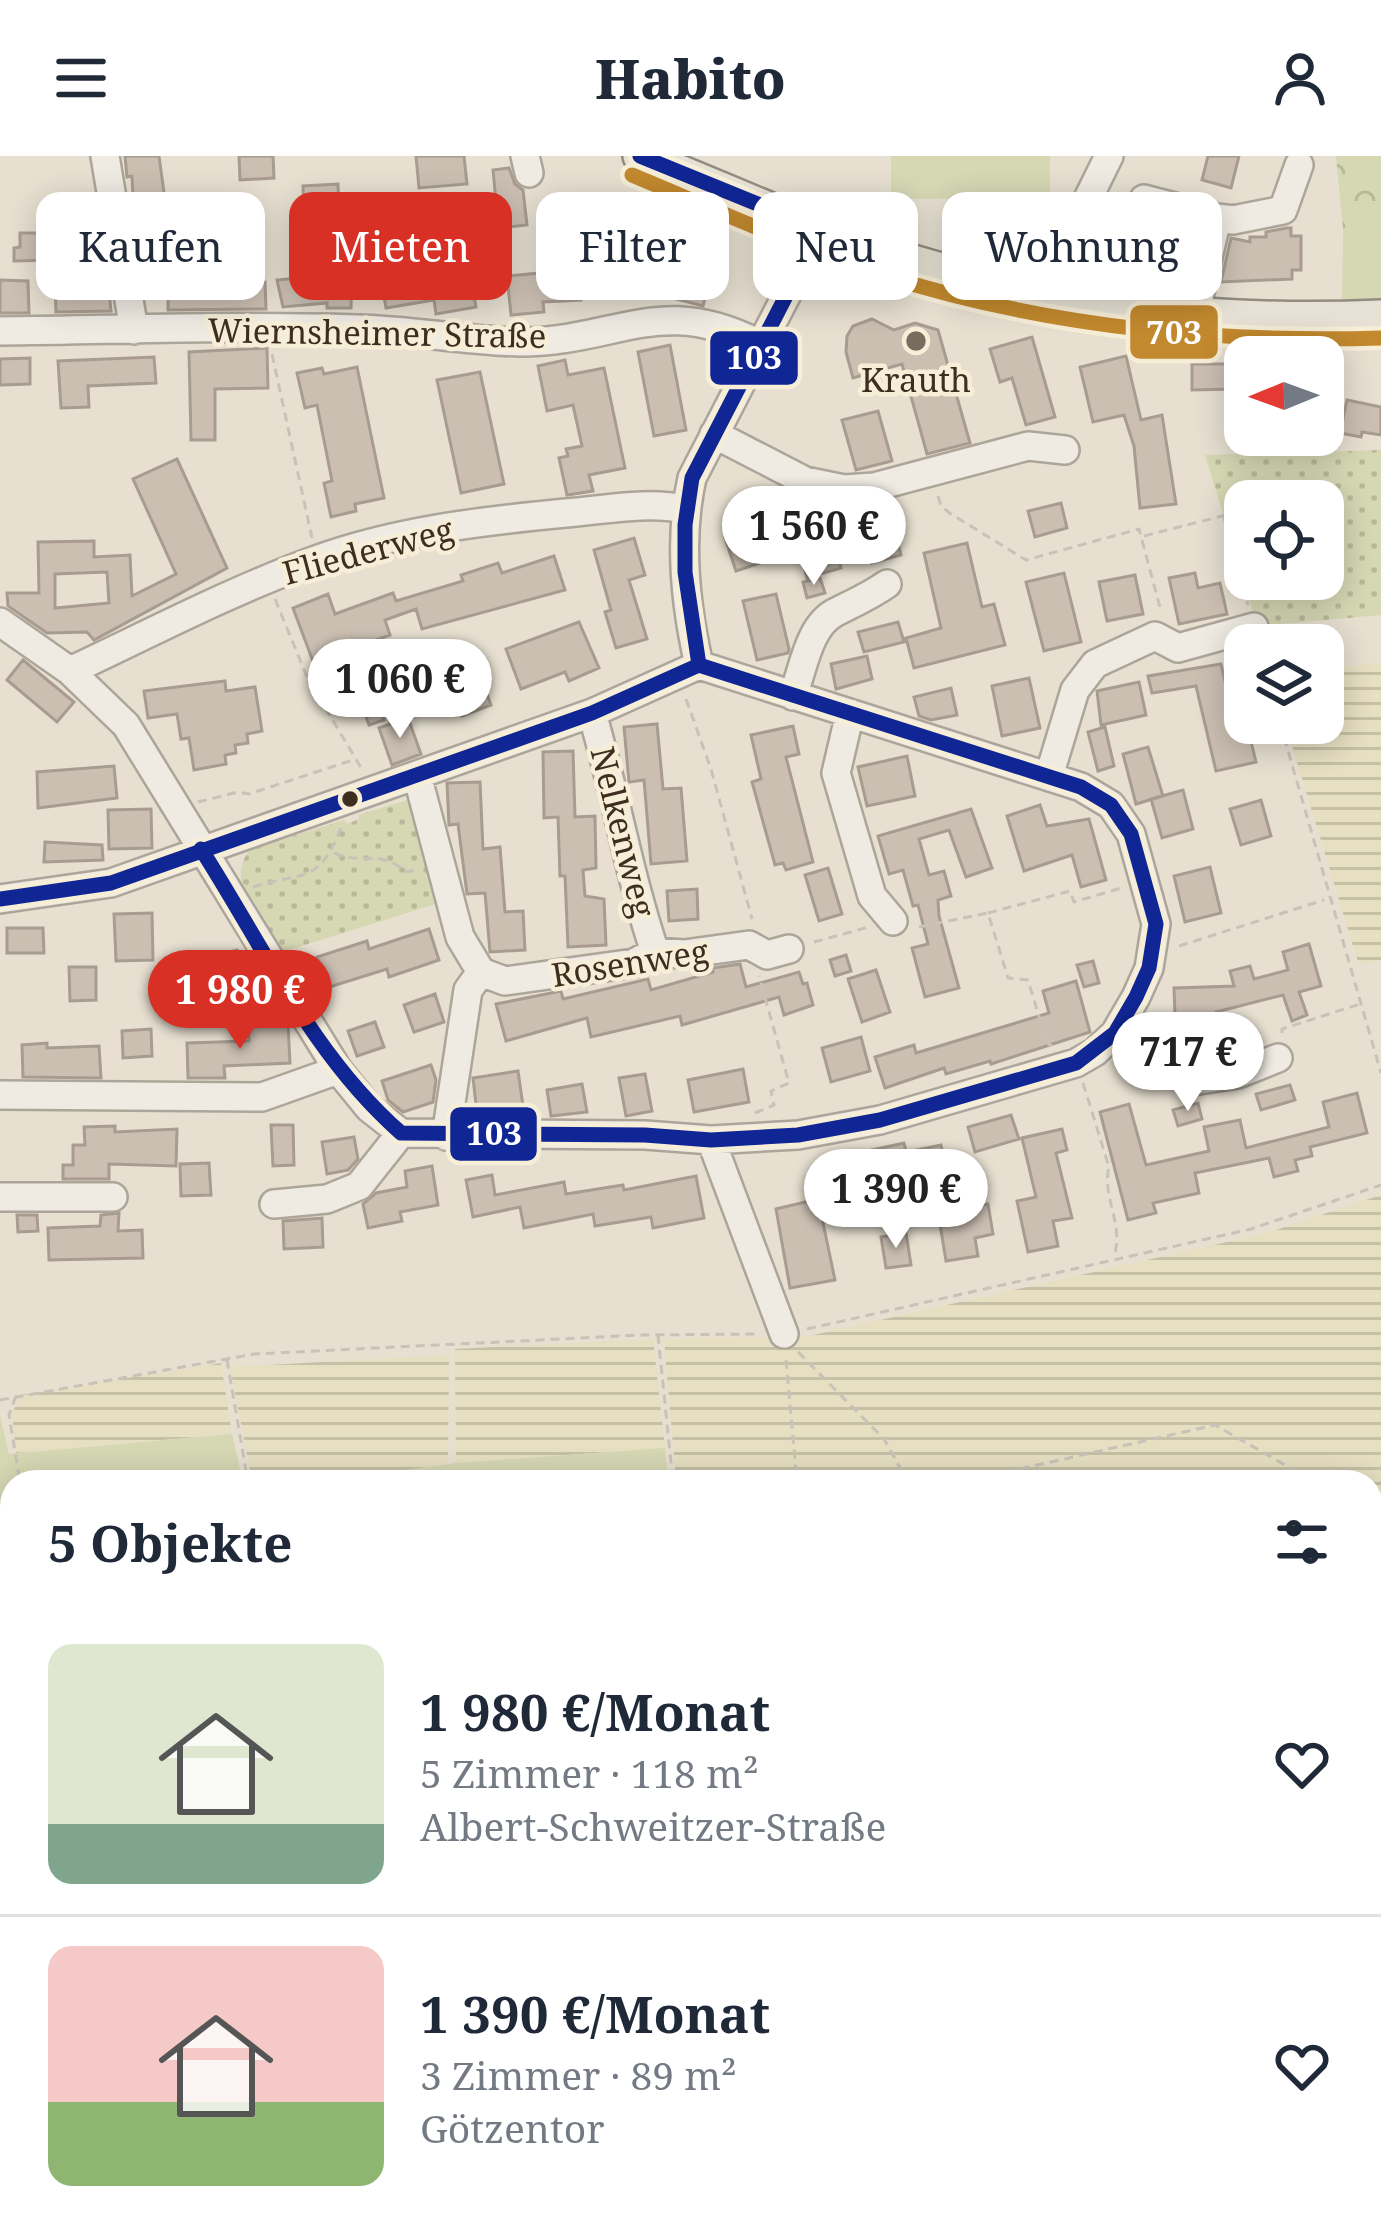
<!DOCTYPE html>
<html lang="de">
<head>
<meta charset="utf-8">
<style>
	body { margin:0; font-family:"Noto Serif",serif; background:#f2f2f3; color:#1f2937; height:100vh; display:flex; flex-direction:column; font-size:45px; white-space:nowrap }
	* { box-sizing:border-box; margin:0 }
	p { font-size:39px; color:#747a83 }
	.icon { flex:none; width:66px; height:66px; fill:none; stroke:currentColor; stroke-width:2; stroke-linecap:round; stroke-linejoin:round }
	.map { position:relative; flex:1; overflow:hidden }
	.side { position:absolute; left:0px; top:1314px; width:1383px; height:771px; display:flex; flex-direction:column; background:#fff; border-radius:36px 36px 0 0; box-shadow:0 6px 30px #0003 }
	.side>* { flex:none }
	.top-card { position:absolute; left:36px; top:36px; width:1311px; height:108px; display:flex; gap:24px }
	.needle { width:78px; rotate:269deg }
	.fabs { position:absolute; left:1224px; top:180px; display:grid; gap:24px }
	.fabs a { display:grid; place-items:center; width:120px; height:120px; border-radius:24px; background:#fff; box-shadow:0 6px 30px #0003; font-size:60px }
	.price { position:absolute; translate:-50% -102px; padding:0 27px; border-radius:42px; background:#fff; color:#222; font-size:39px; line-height:78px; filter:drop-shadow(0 3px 6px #0008) }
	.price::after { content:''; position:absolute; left:50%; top:72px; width:36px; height:27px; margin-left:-18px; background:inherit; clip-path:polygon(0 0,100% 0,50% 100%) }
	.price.selected { background:#d93025; color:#fff }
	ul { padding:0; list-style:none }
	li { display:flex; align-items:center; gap:36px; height:300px; padding:0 48px }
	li+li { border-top:3px solid #e0e1e3 }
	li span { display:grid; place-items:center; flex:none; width:336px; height:240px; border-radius:24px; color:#555 }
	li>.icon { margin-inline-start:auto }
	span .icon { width:144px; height:144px; fill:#fffc; stroke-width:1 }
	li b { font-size:51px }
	h2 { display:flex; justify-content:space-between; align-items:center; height:144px; padding:0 48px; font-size:51px }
	.chip { padding:0 42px; border-radius:24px; background:#fff; box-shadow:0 6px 30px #0003; font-size:42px; line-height:108px }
	.chip.selected { background:#d93025; color:#fff }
	header { display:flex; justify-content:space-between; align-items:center; height:156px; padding:0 48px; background:#fff; font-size:54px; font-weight:800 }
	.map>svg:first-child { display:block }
	.farmland { fill:url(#farmland-rules) }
	.grass { fill:#d6d7b3 }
	.forest { fill:url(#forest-crowns) }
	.park { fill:url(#park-dots); fill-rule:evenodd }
	.building { fill:#cbbfb2; stroke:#a89c90; stroke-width:3; fill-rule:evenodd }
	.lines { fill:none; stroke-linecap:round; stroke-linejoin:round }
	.minor-casing { stroke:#ada599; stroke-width:32 }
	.major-casing { stroke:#928b80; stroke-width:38 }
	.path { stroke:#c8c2b9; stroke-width:3; stroke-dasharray:9 6; stroke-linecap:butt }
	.minor { stroke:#efebe3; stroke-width:27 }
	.major { stroke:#e6e1d4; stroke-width:33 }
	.bus-1-casing { stroke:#f7eed8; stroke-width:24 }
	.bus-2-casing { stroke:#f7eed8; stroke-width:24 }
	.bus-1 { stroke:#102694; stroke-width:15 }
	.bus-2 { stroke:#c2892e; stroke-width:15 }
	.poi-dot { fill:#786c5e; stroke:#f7eed8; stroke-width:4.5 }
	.bus-dot { fill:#3d2e20; stroke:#f7eed8; stroke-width:4.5 }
	.labels { text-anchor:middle; stroke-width:9; stroke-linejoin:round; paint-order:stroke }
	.street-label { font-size:33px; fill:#3d2e20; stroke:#f7eed8 }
	.poi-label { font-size:33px; fill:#3d2e20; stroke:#f7eed8 }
	.line-badge { stroke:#f7eed8; stroke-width:4.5 }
	.badge-label { font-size:33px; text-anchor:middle; font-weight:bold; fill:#fff }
</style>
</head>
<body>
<header><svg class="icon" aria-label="menu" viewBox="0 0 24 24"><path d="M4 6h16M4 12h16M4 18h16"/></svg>Habito<svg class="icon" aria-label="person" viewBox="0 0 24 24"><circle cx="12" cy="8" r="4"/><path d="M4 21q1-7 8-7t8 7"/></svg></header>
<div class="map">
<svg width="1381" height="2083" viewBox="0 0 1381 2083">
	<defs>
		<pattern id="farmland-rules" width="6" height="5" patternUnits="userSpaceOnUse" patternTransform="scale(3)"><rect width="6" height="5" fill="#e6dfc2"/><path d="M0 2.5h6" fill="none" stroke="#c6c0a6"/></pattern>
		<pattern id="forest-crowns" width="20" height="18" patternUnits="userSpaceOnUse" patternTransform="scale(3)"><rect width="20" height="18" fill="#d6d7b3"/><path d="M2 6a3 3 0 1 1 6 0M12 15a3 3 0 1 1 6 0" fill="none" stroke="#b9b99a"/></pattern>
		<pattern id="park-dots" width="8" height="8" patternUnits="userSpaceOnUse" patternTransform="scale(3)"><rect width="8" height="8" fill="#d6d7b3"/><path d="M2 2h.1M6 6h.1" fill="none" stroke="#b9b99a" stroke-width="1.8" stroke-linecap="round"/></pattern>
	</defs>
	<rect width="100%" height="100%" fill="#e7e0d1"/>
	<path class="farmland" d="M1381,506V805L1359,809L1285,567H1323V515Z
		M1381,1039V1850L1371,1839V1326H676L664,1183L809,1180L1267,1077Z
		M653,1183L665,1292L456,1307L455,1193Z
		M449,1199L448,1308L322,1326H252L230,1211Z
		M221,1207L232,1278L16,1297L12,1257L22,1239Z
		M1371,1871L1381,1883V2083H0V1946L12,1943V2073H1371Z"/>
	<path class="grass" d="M891,0H1050V42L891,43Z
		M1343,72L1381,77V151L1342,152Z
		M0,1259L9,1298L232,1278L243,1326H12V1923L0,1926Z
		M665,1292L668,1326H322L456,1307Z"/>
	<path class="forest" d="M1336,0H1381V77L1343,72Z"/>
	<path class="park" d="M1381,294V459L1257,470L1205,299ZM1245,345H1323V423H1245Z
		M407,644L416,650L442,746L283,796C264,768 221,725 251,693L344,664L347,668L359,663L358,659Z"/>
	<path class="building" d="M125,0H159L168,66L134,67L132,20L127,21Z
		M239,0H273L274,22L240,24Z
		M416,0H464L467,28L419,32Z
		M1208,0H1239L1231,32L1202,24Z
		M509,12L515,28L523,34L527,69L477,74L482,105L503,103L505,126L472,129L476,151L436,158L434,144L386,152L381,123L443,110L435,67L497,56L493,14Z
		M338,28L339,57L304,59L303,30Z
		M1140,61L1196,75L1186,118L1111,104L1120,67L1138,71Z
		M662,68L720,83L703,150L645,135Z
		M1286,72H1291V80H1301V114H1292V123L1221,126L1231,82L1250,86V81H1266V76Z
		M20,77H53V89L88,87L91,125H108L111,155L56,156L54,104L14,105V92L20,91Z
		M253,88L259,126H265L266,153L168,154V137H206L207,122L225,124L220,93Z
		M172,91L175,115L143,119L139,95Z
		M328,112H352L351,152H327V147L283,151L277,124L328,119Z
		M540,117L541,127L580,125L581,144L543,146L544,156L511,159L507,120Z
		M0,124L28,125L29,157H0Z
		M872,163L894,174L915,167L938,174L970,287L927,298L902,208L853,222L846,196L847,180L853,170Z
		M1032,181L1055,261L1026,269L1012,222L1000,226L990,193Z
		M670,189L686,274L654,280L638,196Z
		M267,192L268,232L215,233V284H191L189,196Z
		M1126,200L1141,264L1162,259L1176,348L1140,352L1134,290L1124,259L1093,266L1080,211Z
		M154,201L156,227L88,230L89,251L61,252L58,205Z
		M30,202V228L0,229V203Z
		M565,204L568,219L604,212L625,312L589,319L593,335L567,339L559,302L568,300L566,293L582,290L573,249L547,255L538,210Z
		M1192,208H1236V233L1192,234Z
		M357,211L384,342L355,348L356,355L331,361L324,327L332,325L317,249L305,252L297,217L322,212L324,218Z
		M480,216L504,328L461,337L437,224Z
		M1347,244L1381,251V279L1362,276L1361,281L1340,277Z
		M878,255L892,305L856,314L842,264Z
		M177,303L227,412L94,484L87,476L47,477L8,450L7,437H39L38,386L94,385V401L130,399L132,440L176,418L133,323ZM107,416L109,447L55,452V418Z
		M1061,347L1067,372L1035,381L1028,355Z
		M891,360L901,399L872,407L861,368Z
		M829,370L841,412L807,422L795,379Z
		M755,372L766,405L736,415L725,382Z
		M634,382L645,419L629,424L647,483L616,492L605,456L611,454L594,394Z
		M967,387L982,451L994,448L1005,489L914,512L906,482L941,472L924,397Z
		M554,400L565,434L422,473L416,453L385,464L390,479L376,484L393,527L363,539L347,496L314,508L293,452L328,438L335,458L393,437L396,445L463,425L461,419L498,407L502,417Z
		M1064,417L1081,486L1044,495L1026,426Z
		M1195,417L1198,432L1220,427L1227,458L1179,468L1169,422Z
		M1135,419L1143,458L1107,465L1099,426Z
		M820,422L825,437L807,442L803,426Z
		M776,438L789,493L788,497L757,504L743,445Z
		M579,466L599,512L569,525L565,516L521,533L506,493Z
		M898,466L904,486L864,496L858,476Z
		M867,500L872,523L836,533L831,508Z
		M23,504L74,546L57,566L7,524Z
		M1221,508L1234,564L1245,561L1256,606L1216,615L1196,530L1152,537L1148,520Z
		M477,511L491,549L462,560L447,523Z
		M1029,522L1040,572L1002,580L992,530Z
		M225,525L226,535L255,531L262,575L247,578L248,587L235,589L236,597L225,599L226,608L194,614L189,582L181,583L177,558L148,562L144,535Z
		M1139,526L1146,559L1101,569L1097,535Z
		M951,532L957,559L931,564L919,560L914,541Z
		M377,544L384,564L369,569L362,549Z
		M408,562L421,598L392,609L379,572Z
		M657,568L663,633L681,632L687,705L651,708L644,624L629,626L624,571Z
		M793,570L799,598L786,601L813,706L786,714L783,707L775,709L752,626L761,623L751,579Z
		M1105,571L1114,610L1098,615L1088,576Z
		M1148,591L1163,640L1136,648L1123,598Z
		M573,595L575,661L595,660L596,712L583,714L585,740L604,743L606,789L568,791L565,720H560L558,661L544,662L543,596Z
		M907,600L915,640L867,650L858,611Z
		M114,610L117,642L38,652L37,616Z
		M480,626L483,693L500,691L505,756L523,755L525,794L490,796L485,737L467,738L458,668L449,669L447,627Z
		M1183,634L1193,673L1162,682L1151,643Z
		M1261,644L1271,680L1241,689L1230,653Z
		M1040,649L1047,670L1089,663L1106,724L1081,731L1072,699L1024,715L1007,660Z
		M151,653L152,692L109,693L108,654Z
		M971,653L992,712L966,721L949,674L919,683L929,719L944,715L951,740L938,744L939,760L959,832L925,841L912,792L928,788L918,749L913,750L903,714L889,718L878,680Z
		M45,686L102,689L103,704L44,706Z
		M1210,711L1221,757L1185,766L1174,720Z
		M828,712L842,758L819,765L805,719Z
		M697,733L698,763L669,765L667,735Z
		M152,757L153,804L116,805L114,758Z
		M7,772H43L44,797H7Z
		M429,773L439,804L389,821L387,813L326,832L317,801L367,785L369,793Z
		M1309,788L1321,830L1299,836L1307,859L1292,865L1283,839L1216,856L1217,888L1169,889L1151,878L1150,859H1175L1174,832L1234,830L1230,815L1250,810L1254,823L1288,814L1283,796Z
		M237,794L247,836L227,841L218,799Z
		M846,799L851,815L835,820L830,804Z
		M1093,805L1099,827L1084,831L1077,809Z
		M740,808L746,831L799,816L803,828L807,827L813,849L784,859L779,841L682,869L680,860L591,881L587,862L506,885L496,848L561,835L563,843L648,823L651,834L713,816V812Z
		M69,811H96V844L70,845Z
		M876,814L890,856L862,866L848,823Z
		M1076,825L1090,876L991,908L990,905L946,918L944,912L885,932L875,901L914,889L916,897L1049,857L1043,835Z
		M435,838L444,866L414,876L404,849Z
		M375,866L384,891L357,900L348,875Z
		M288,868L290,907L224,910L225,922H188L187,887L249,885L248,869Z
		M151,873L152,900L123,902L122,875Z
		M861,881L870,915L831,926L822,892Z
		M47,887V892L99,890L101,922L23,921L22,889Z
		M431,909L436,924L433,946L403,956L388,944L382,925Z
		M743,913L749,946L694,956L688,924Z
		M518,915L523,950L477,957L473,922Z
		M645,918L652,955L626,960L619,922Z
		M582,928L587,956L551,960L547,934Z
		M1290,929L1295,944L1261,954L1256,938Z
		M1357,937L1367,977L1310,991L1312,1000L1295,1004L1298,1015L1274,1021L1269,1002L1195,1017L1199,1037L1153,1047L1156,1057L1128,1064L1100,956L1129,948L1146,1009L1209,995L1204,971L1240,964L1246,992L1329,971L1323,946Z
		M1198,947L1202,963L1178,970L1173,954Z
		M1011,959L1019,983L975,996L968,971Z
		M271,969H293L294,1009L273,1010Z
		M115,970V976L177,973L176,1010L109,1008V1023H63V1009H73V989H85L84,971Z
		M1062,973L1067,994L1056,997L1072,1062L1053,1065L1058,1090L1028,1096L1017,1045L1036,1041L1022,982Z
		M354,981L358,1003L348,1014L327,1018L322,986Z
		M904,987L908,1003L867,1012L863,996Z
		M941,989L948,1022L915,1029L907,996Z
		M854,1005L861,1038L833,1044L825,1011Z
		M209,1007L211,1039L181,1040L180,1008Z
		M432,1010L438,1049L400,1056L402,1065L368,1072L363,1048L376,1037L407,1031L405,1015Z
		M492,1019L495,1039L564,1026L566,1038L623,1029L624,1034L696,1020L704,1062L653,1072L651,1061L595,1070L593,1058L524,1072L520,1051L473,1061L466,1024Z
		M818,1043L835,1124L790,1132L776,1053Z
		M988,1048L993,1078L975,1082L978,1100L946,1105L938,1056Z
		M119,1057L118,1075L142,1074L143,1102L49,1104L48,1072L100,1070L101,1059Z
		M17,1059H37L38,1075L18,1076Z
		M322,1062L323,1091L284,1093L283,1065Z
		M906,1077L911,1109L886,1112L881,1081Z"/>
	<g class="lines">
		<g class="minor-casing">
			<path id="minor" d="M105,0L134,174
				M525,0L529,17
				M1144,43L1217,62
				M1041,138L1109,0
				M1195,159L1217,62L1233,64L1283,54L1299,9
				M0,175C119,174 238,169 357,173C412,174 466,185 521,186C618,186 661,136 761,189
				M714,278L805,325L844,333L874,331L1028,290L1065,294
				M0,466L70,515L126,569L338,914L369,952L401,977L645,979L711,984L798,979L880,964L1076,907L1095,896L1115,877L1136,841L1149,812L1156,768L1131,678L1111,649L1081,631L699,509
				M699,509C685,448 678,384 692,322L801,111L816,72
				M70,515C151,477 229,436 313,405C394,375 481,365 566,357C605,354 646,345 685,353
				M793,540C803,513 809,469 836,456C854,447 870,440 887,428
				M592,557C615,636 629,719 655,796
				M850,557L836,617L872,740L893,765
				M417,619L460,781L481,816
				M1049,620L1075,534L1095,508L1155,480L1178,492L1254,471
				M0,743L111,727L592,557L699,509
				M1115,877L1193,925L1238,918L1278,902
				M0,939L262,941L338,914
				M446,980L468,834L481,816L505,825L634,807L655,796L684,798L749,789L767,799L789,793
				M711,984L784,1178
				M0,1041H113
				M274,1048L327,1043L359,1030L401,977"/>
		</g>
		<g class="major-casing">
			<path id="major" d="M640,0C736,38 830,83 930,111C1078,153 1227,168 1381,161"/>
		</g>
		<path class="path" d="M272,198L312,382
			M938,340L941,350L951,358L1026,404L1139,373L1161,455
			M1223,358L1248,449
			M1144,380L1222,360
			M275,443L307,521L363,615
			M686,543L711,613L752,763
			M1280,567L1381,917
			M198,646L238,636L249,638L356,603
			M334,697C364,710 378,692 407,716L415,714
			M253,731C303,715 318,730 341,672
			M988,757L1070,735L1074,746L1121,732
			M919,771L988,757L1008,822L1028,824L1047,887L1052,890
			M814,786L869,771
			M1179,790L1324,744
			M1282,877V873L1360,848
			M1083,927L1109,1011C1102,1041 1123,1067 1115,1097
			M755,957L774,949L771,935L789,927L759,820
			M807,1173L1251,1073L1381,1029
			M658,1179L673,1326
			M798,1196L884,1283L908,1326
			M227,1204L248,1326
			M786,1204L797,1326
			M16,1240L9,1259L20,1326
			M0,1244L254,1198L641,1179L756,1178
			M962,1326L1215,1269L1315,1326
			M1371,1358L1381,1363
			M0,1440H12
			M1371,1854L1381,1865
			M0,1936L12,1933
			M135,2073L138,2083
			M558,2073L559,2083
			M887,2073L888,2083"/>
		<use href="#minor" class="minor"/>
		<use href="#major" class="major"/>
		<g class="bus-1-casing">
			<path id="bus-1" d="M640,0L816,72
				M699,509L685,416V369L692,322L801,111L816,72
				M201,693C264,791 312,899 401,977L645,979L711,984L798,979L880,964L1076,907L1115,877L1136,841L1149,812L1156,768L1131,678L1111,649L1081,631L699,509
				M0,743L111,727L592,557L699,509"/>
		</g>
		<g class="bus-2-casing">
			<path id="bus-2" d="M632,19C716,54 800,92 886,120C1047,171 1213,187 1381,182"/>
		</g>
		<use href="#bus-1" class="bus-1"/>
		<use href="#bus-2" class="bus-2"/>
	</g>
	<circle class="poi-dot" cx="916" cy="185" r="12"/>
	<circle class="bus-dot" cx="350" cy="643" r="10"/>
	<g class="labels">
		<g class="street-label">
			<text transform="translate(377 177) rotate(1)" y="12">Wiernsheimer Straße</text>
			<text transform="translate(368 395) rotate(-15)" y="12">Fliederweg</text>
			<text transform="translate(623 676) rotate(76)" y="12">Nelkenweg</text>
			<text transform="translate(630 807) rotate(-9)" y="12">Rosenweg</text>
		</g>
		<g class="poi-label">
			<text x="916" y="236">Krauth</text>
		</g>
	</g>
	<g class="line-badge">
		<rect x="1128" y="147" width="92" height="58" rx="12" fill="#c2892e"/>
		<rect x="708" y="173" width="92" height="58" rx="12" fill="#102694"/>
		<rect x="448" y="949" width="91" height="58" rx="12" fill="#102694"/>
	</g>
	<g class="badge-label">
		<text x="1174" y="188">703</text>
		<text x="754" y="213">103</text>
		<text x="494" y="989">103</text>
	</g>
</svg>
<div class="fabs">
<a><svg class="needle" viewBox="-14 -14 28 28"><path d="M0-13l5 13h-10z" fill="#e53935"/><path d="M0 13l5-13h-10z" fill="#747a83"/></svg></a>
<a><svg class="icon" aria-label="locate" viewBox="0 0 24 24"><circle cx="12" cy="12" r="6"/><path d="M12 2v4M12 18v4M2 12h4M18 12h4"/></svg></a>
<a><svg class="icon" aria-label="layers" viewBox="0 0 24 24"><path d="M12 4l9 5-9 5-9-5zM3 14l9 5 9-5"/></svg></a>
</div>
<b class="price" style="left:814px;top:432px">1 560 €</b>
<b class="price" style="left:400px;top:585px">1 060 €</b>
<b class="price selected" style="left:240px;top:896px">1 980 €</b>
<b class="price" style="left:1188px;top:958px">717 €</b>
<b class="price" style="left:896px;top:1095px">1 390 €</b>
<div class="top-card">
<a class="chip">Kaufen</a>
<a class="chip selected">Mieten</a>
<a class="chip">Filter</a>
<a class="chip">Neu</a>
<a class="chip">Wohnung</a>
</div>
<section class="side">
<h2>5 Objekte<svg class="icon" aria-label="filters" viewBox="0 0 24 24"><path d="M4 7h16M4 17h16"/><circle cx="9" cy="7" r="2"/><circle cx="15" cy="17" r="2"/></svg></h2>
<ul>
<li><span style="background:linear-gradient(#dfe7d0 75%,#7fa58c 0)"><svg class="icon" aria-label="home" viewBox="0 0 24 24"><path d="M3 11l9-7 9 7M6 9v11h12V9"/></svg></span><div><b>1 980 €/Monat</b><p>5 Zimmer · 118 m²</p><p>Albert-Schweitzer-Straße</p></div><svg class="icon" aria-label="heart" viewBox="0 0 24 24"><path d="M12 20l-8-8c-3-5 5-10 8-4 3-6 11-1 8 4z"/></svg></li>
<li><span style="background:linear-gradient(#f6c9c9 65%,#8fb573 0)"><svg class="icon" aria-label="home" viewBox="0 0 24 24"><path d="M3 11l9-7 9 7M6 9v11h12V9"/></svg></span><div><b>1 390 €/Monat</b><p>3 Zimmer · 89 m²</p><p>Götzentor</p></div><svg class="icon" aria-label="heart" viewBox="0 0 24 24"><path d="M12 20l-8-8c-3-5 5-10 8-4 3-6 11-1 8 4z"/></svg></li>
</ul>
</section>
</div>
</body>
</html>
